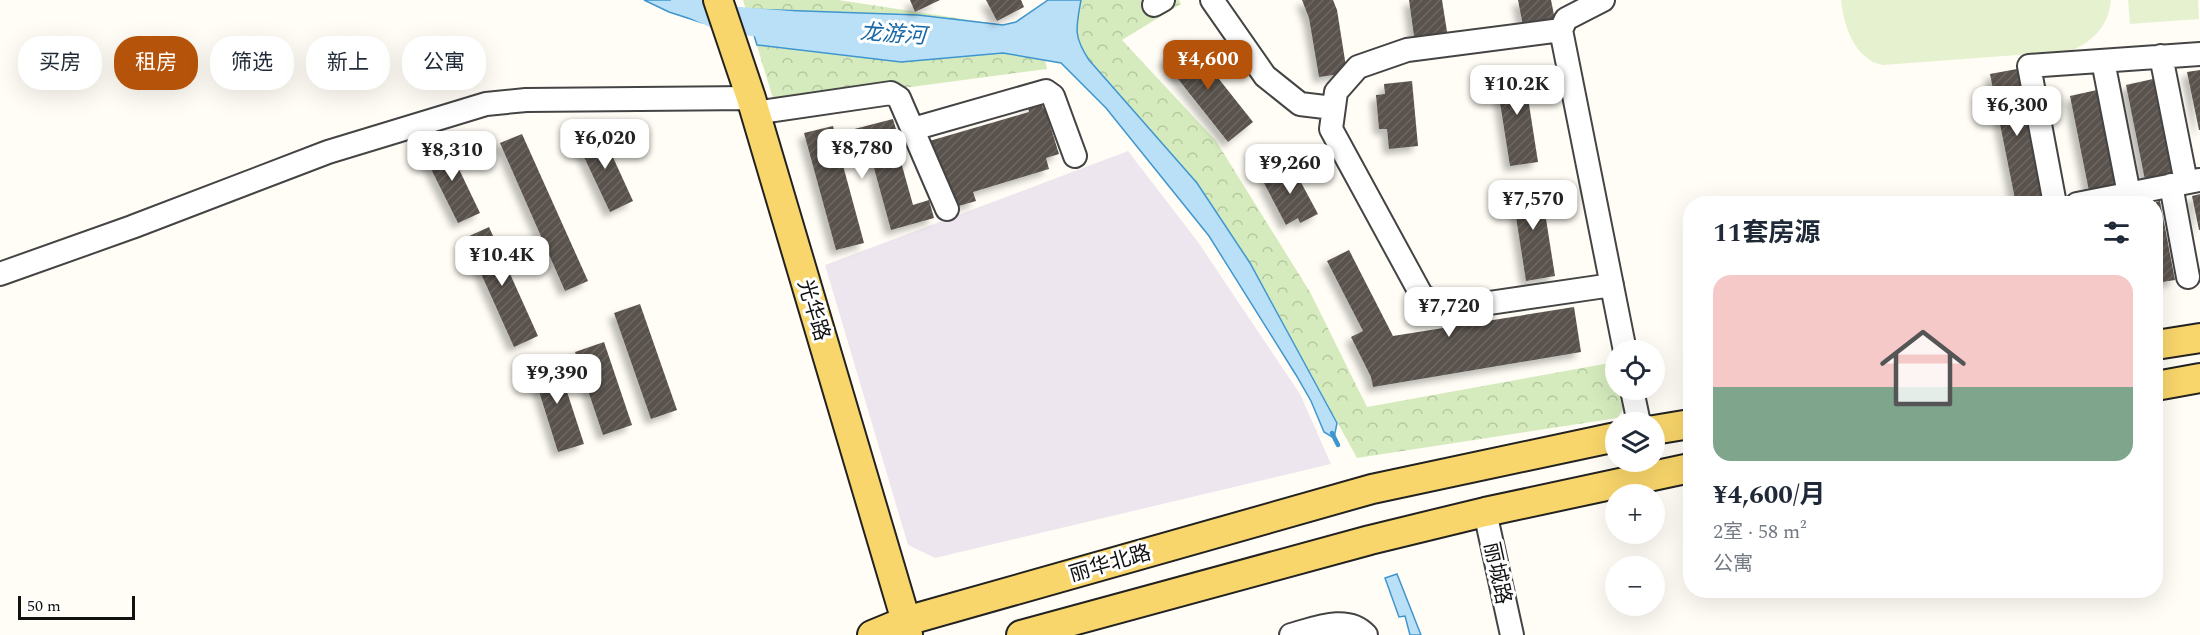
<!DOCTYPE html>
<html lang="zh">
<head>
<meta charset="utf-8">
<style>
	body { margin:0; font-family:Spectral,"Noto Sans SC",serif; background:#f6f6f7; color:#1f2937; height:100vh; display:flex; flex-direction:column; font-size:22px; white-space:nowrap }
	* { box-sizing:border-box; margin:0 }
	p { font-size:20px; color:#747a83 }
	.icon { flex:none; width:33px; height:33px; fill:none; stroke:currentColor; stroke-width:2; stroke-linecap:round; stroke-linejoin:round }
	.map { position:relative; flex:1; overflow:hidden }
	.sheet { position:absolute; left:1683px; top:196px; width:480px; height:402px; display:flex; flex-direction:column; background:#fff; border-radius:24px; box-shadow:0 6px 24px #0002 }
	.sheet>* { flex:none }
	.hud { position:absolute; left:18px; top:36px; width:570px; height:54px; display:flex; gap:12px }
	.controls { position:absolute; left:1605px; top:340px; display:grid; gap:12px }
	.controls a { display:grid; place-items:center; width:60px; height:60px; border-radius:50%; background:#fff; box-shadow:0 6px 24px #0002; font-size:30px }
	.scale { position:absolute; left:18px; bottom:15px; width:117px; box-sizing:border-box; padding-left:6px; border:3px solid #111; border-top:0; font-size:16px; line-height:21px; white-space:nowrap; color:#111; -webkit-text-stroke:4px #fff; paint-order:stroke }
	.price { position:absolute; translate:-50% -51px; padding:0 14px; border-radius:12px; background:#fff; color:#222; font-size:20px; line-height:39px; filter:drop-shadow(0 2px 3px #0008) }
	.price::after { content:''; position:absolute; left:50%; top:36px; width:18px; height:14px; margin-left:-9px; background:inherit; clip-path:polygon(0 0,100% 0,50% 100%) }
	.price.current { background:#b45309; color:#fff }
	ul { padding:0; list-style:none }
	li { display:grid; align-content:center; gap:12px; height:318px; padding:0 30px }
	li+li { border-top:2px solid #e0e1e3 }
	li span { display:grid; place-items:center; height:186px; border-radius:18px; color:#555 }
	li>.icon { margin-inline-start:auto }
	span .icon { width:108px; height:108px; fill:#fffc; stroke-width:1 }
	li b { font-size:26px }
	h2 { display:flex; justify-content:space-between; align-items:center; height:72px; padding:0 30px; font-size:26px }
	.chip { padding:0 21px; border-radius:24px; background:#fff; box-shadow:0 6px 24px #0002; font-size:21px; line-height:54px }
	.chip.current { background:#b45309; color:#fff }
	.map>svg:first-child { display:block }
	.industrial { fill:#eee6ef }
	.park { fill:url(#park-crowns) }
	.pitch { fill:#e6f2cf }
	.water { fill:#b9e0f7; stroke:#3f96cf; stroke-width:1.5 }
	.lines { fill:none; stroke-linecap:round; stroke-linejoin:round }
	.stream { stroke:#3f96cf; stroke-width:4.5 }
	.river { stroke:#b9e0f7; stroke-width:28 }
	.building { fill:url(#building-hatch); filter:url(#shadow) }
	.minor-casing { stroke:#444; stroke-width:26 }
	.major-casing { stroke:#222; stroke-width:32 }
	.minor { stroke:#fff; stroke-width:22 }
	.major { stroke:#f9d66b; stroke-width:28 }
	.labels { text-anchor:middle; stroke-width:6; stroke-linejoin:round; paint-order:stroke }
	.street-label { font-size:21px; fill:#111; stroke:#fff }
	.water-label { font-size:22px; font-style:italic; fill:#1768a6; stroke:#fff }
</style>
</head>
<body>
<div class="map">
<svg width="2200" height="635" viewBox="0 0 2200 635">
	<defs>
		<pattern id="park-crowns" width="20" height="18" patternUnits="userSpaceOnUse" patternTransform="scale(1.5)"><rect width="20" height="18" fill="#d5ebbd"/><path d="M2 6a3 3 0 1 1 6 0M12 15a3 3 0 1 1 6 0" fill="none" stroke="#b6c8a1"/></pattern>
		<pattern id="building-hatch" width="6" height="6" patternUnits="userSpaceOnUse" patternTransform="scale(1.5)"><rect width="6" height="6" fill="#5a524d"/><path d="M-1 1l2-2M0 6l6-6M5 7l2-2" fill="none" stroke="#6d6662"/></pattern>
		<filter id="shadow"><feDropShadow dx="-5.5" dy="5.5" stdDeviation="3" flood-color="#0004"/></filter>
	</defs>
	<rect width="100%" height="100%" fill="#fffdf5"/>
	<path class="industrial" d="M1128,151L1198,242L1300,394L1331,464L935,558L908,545L825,265Z"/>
	<path class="park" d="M743,0H838L1003,25L1016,22L1035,10L1047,69L775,105Z
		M1081,0H1179L1181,4L1122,40L1216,141L1310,292L1367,407L1615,362L1616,390H1620L1624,409L1617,418L1357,458L1250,263L1197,183L1089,60C1073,35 1076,28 1081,0Z"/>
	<path class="pitch" d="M1841,0H2111C2109,26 2093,41 2071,51L1883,65C1879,64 1873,63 1870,60C1851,48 1843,21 1841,0Z
		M2128,0H2198L2199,19L2130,24Z"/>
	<path class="water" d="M644,0H695L703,23L669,12Z
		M1048,0H1081C1076,28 1073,36 1089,60L1197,183L1250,263L1337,423L1334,438L1324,432L1311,401L1296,375L1209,236L1106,108L1061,63L1003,53L901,62L757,45L746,9L918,15L1003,25L1016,22Z
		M1397,574L1421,635H1410L1405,616L1399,617L1385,578Z"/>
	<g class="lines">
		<path class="stream" d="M1332,433L1338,445"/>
		<path class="river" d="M685,0L728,20L789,25"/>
	</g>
	<path class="building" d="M910,0H940L915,12Z
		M986,0H1021L1024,7L997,21Z
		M1302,0H1333L1337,10L1347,73L1319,77L1309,18Z
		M1409,0H1442L1448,38L1415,43Z
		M1518,0H1551L1555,20L1523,26Z
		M1188,40L1253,122L1228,142L1163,60Z
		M1523,66L1538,162L1510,166L1495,71Z
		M2017,69L2043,199L2018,204H2016L1990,74Z
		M2200,70V130H2199L2187,72Z
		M2153,79L2173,174L2145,180L2126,85Z
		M1412,81L1418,146L1389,149L1387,129H1379L1376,95L1385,94L1384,84Z
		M2097,90L2117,185L2089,191L2070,96Z
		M1042,104L1043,108L1048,107L1054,124L1050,125L1059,154L1046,158L1049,169L973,192L976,201L955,207L926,142L1029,112L1028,108Z
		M893,119L898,136L894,137L913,205L929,200L934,218L891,230L866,139L838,147L864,243L836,250L804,133L833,126L835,134Z
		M600,129L633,201L610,212L576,140Z
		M522,134L588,281L565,291L500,143Z
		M446,142L480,213L458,223L423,153Z
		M1290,162L1318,214L1300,223L1298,218L1286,225L1264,183L1269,180L1266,175Z
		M1540,181L1555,276L1526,281L1511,185Z
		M2200,194V230H2199L2192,196Z
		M2160,201L2175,280L2156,283V202Z
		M489,227L538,336L514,347L465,238Z
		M1349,250L1393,336L1574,307L1581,352L1373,387L1371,377L1351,337L1363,331L1327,261Z
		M640,304L677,410L651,419L614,313Z
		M604,342L632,425L603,435L575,352Z
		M556,358L584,444L558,452L531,366Z"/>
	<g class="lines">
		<g class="minor-casing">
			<path id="minor" d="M1212,0L1265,76L1300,104L1333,108
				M1603,0L1566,19L1561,30L1625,351
				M1154,5L1163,0
				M1561,30L1407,50L1358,67L1336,92L1331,129L1422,296L1438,304L1455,308L1612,285
				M2161,56L2186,182
				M2103,61L2129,194
				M755,113L891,93L899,98L947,209
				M913,129L1046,91L1053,96L1075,156
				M2171,185L2188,277
				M2055,204L2029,66L2200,54
				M2077,204L2199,180
				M0,274L132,227L328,152L486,104L526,100L751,98
				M1632,390L1639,423
				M1485,512L1512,635
				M1291,635C1314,629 1347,614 1366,635"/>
		</g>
		<g class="major-casing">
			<path id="major" d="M718,0L751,98L906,621L908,635
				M2156,345L2200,338
				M2156,386L2200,378
				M1654,430L1690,424
				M872,635L906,621L1372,489L1616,437
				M1021,635L1370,540L1485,512L1690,468"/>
		</g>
		<use href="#minor" class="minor"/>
		<use href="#major" class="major"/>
	</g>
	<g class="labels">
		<g class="street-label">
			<text transform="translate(814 310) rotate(73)" y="7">光华路</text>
			<text transform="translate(1110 563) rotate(-16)" y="7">丽华北路</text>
			<text transform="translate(1498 573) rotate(78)" y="7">丽城路</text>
		</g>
		<g class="water-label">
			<text transform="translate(893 33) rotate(4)" y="8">龙游河</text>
		</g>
	</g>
</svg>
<div class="controls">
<a><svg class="icon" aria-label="locate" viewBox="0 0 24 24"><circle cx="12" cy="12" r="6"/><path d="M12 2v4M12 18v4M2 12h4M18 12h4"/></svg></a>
<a><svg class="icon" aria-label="layers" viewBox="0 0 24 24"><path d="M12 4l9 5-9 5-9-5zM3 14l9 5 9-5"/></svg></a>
<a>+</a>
<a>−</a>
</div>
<div class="scale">50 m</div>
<b class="price current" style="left:1208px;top:91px">¥4,600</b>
<b class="price" style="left:1517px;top:116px">¥10.2K</b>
<b class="price" style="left:2017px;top:137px">¥6,300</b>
<b class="price" style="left:605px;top:170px">¥6,020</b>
<b class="price" style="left:862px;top:180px">¥8,780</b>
<b class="price" style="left:452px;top:182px">¥8,310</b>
<b class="price" style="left:1290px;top:195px">¥9,260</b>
<b class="price" style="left:1533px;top:231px">¥7,570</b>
<b class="price" style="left:502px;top:287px">¥10.4K</b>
<b class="price" style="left:1449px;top:338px">¥7,720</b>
<b class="price" style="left:557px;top:405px">¥9,390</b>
<div class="hud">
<a class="chip">买房</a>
<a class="chip current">租房</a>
<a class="chip">筛选</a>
<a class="chip">新上</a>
<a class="chip">公寓</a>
</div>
<section class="sheet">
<h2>11套房源<svg class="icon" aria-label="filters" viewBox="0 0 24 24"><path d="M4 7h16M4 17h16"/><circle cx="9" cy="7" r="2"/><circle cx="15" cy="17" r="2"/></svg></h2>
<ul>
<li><span style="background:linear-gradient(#f6c9c9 60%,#7fa58c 0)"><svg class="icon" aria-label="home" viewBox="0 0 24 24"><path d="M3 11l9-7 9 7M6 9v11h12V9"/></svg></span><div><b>¥4,600/月</b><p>2室 · 58 m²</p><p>公寓</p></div></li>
</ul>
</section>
</div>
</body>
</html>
